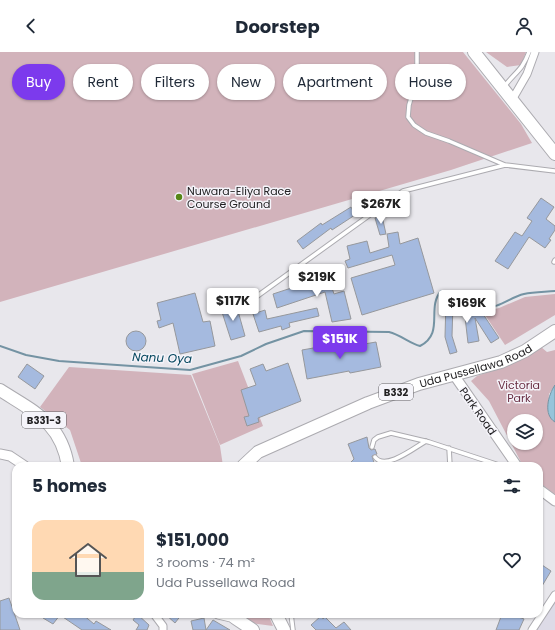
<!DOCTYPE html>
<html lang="en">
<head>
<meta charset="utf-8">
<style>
	body { margin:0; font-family:Poppins,sans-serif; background:#f2f2f3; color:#1f2937; height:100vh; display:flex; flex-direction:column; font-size:15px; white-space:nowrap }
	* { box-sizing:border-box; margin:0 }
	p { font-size:13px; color:#747a83 }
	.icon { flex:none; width:22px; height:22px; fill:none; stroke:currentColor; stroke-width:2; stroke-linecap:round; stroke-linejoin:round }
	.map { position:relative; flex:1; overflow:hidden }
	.panel { position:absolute; left:12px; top:410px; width:531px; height:156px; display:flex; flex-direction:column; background:#fff; border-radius:12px; box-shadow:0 1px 3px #0004 }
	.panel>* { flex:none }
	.hud { position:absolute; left:12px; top:12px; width:531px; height:36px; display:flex; gap:8px }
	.controls { position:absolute; left:507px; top:362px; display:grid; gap:8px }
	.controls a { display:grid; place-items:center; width:36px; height:36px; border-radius:50%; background:#fff; box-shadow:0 1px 3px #0004; font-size:20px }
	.price { position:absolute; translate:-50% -34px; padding:0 9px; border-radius:4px; background:#fff; color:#222; font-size:13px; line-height:26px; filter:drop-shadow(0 1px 2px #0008) }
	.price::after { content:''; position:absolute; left:50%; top:24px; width:12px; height:9px; margin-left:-6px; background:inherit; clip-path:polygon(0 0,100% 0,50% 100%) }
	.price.on { background:#7c3aed; color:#fff }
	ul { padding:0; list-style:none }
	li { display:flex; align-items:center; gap:12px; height:100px; padding:0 20px }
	li span { display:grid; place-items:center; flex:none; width:112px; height:80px; border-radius:12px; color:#555 }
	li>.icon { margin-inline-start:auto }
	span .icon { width:48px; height:48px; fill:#fffc; stroke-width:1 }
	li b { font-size:17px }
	h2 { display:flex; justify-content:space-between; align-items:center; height:48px; padding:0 20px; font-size:17px }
	.chip { padding:0 14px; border-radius:18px; background:#fff; box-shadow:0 1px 3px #0004; font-size:14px; line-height:36px }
	.chip.on { background:#7c3aed; color:#fff }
	header { display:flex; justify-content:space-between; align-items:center; height:52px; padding:0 20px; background:#fff; font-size:18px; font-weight:700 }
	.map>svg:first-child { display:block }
	.built { fill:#dddbe7 }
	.green { fill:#d2b3bb; fill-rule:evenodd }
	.water { fill:#96c4da; stroke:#7493a3 }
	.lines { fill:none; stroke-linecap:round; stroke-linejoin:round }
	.stream { stroke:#7493a3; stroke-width:2 }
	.building { fill:#a5badf; stroke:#96989c }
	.service-casing { stroke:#acabb0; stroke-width:5.5 }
	.minor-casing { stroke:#acabb0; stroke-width:9 }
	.tertiary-casing { stroke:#acabb0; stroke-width:11 }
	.primary-casing { stroke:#acabb0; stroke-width:14 }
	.trunk-casing { stroke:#acabb0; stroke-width:14 }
	.service { stroke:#fff; stroke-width:3.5 }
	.minor { stroke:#fff; stroke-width:7 }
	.tertiary { stroke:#fff; stroke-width:9 }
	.primary { stroke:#fff; stroke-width:12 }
	.trunk { stroke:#fff; stroke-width:12 }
	.poi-dot { fill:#578617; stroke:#f5f4fa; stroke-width:1.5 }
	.labels { text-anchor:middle; stroke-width:3; stroke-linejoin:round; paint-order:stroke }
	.shield { fill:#f5f4fa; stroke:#626164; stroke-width:1 }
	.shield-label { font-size:10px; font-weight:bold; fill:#232224 }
	.poi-label { font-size:11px; fill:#232224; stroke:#f5f4fa; text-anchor:start }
	.street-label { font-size:11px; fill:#232224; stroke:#f5f4fa }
	.park-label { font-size:11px; fill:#692e43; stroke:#f5f4fa }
	.water-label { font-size:12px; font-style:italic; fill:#07485f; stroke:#f5f4fa }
</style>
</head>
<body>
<header><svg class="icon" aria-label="back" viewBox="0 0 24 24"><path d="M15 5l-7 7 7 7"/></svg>Doorstep<svg class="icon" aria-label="person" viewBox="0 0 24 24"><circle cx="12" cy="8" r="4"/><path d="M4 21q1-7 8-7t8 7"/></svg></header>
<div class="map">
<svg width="555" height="578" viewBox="0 0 555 578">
	<rect width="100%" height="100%" fill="#e8e7ec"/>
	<path class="built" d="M555,550V578H537V577Z"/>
	<path class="green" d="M0,0H463L521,72L532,91L451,118L0,250Z
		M486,0H526L521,13L507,15Z
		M555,242V263L505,293L483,260L499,256L525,245Z
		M541,295L547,300L555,298V333L549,342L548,361L555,370V443L539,430V414H523L489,349L471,329L477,324L500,316ZM514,369H536V391H514Z
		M238,309L263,374L220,393L192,322Z
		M69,315L191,323L220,394L223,414H82L70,378L40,355Z
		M240,562H268L273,574L250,571Z"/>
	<path class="water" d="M555,333V370C543,363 548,343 555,333Z"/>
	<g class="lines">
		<path class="stream" d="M0,294L26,303L59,309L190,318L241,304L266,292L304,279L389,280C401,283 409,291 420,294C445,281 426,256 441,239C457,241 468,253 484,255C499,257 510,245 524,242C534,240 545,240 555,239"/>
	</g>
	<path class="building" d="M541,146L554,155L546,167L555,174V178L549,187L551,188L545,196L529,185L508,217L495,209L515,180L522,184L532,169L527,166Z
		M351,155L355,163L332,178L331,176L303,197L297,189L321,171L322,173Z
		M382,164L386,182L380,183L375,166Z
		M398,180L400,192L418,186L434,241L362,263L351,226L395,213L392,203L348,216L345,209L350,207L347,194L367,189L370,201L389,195L387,182Z
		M328,224L334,242L344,239L351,267L332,270L325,240L277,256L273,242Z
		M195,241L203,270L210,269L215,294L180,302L173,271L159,276L157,269L161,268L157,251Z
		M444,246H458L481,259L499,286L491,291L475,266L479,289L468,291L465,265L475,263L453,251L452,284L457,300L450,302L445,285L446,247Z
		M236,252L245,284L231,288L221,257Z
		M317,256L319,264L289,271L290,275L282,278L281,274L259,280L253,262L265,258L267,267Z
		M126 289a10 10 0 1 1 20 0a10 10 0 1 1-20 0Z
		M376,290L381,315L350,321L349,319L307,327L302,298L336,292V297Z
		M288,311L301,349L258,366L259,370L247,374L244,365L249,364L241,338L256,333L250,317L263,312L266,319Z
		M27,312L44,324L35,337L18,325Z
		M367,385L369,396L371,398L375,397L377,402L372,404L375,414H347L354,407L348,392Z
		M539,511L551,519L539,539Z
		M9,546L20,578H0V549Z
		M45,562H82L94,572L96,569L111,578H82L60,563L53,572L43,566Z
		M137,562L149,573L147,578H136L139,573L133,568Z
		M165,562H182L175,571Z
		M502,562H510L524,567L519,578H496Z
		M321,564L323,567L325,565L336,576L344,570L351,578H316L311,573Z
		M204,566L206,578L213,568L230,578H193L191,569Z"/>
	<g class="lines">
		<g class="service-casing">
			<path id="service" d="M417,0V26L409,53L408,65L414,73L426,81L449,89L505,113
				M504,35C515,20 522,19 529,0
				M554,210L555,208
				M245,253L403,139L505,113L555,119
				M372,395L374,388L378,385L391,381L429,390L502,414
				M449,396L450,414
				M375,405C385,419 414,396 426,389
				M285,414H287
				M291,562L293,578"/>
		</g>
		<g class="minor-casing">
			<path id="minor" d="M512,48L527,22L535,0
				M154,562L163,574V578
				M532,578L555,543"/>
		</g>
		<g class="tertiary-casing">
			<path id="tertiary" d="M454,323L517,414
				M0,402L10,404L25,414
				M539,437L555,449
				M218,562L235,566"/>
		</g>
		<g class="primary-casing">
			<g id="primary">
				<path d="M0,338C34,360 61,370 68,414"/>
				<path id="s1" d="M243,414L258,400L368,351L419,332L501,310L525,299L555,279"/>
				<path d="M234,562L235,566L253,578"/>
				<path d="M276,562L284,578"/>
			</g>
		</g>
		<g class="trunk-casing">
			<path id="trunk" d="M474,0L555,102"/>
		</g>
		<use href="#service" class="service"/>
		<use href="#minor" class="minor"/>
		<use href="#tertiary" class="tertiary"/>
		<use href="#primary" class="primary"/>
		<use href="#trunk" class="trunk"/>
	</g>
	<circle class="poi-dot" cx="179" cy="145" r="4"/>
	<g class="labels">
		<g class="shield">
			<rect x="379" y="332" width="34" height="16" rx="3"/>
			<rect x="22" y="360" width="44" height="16" rx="3"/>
		</g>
		<g class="shield-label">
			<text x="396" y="344">B332</text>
			<text x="44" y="372">B331-3</text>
		</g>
		<g class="poi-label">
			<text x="187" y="143">Nuwara-Eliya Race<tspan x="187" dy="13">Course Ground</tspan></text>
		</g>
		<g class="street-label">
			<text dy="4" stroke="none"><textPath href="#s1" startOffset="255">Uda Pussellawa Road</textPath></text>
			<text transform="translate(478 359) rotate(55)" y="4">Park Road</text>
		</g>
		<g class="park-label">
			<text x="519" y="337">Victoria<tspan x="519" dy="13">Park</tspan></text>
		</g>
		<g class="water-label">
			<text transform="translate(162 306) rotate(2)" y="4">Nanu Oya</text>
		</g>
	</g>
</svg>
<div class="controls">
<a><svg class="icon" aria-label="layers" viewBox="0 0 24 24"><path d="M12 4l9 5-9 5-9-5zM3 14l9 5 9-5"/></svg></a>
</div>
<b class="price" style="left:381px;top:173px">$267K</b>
<b class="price" style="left:317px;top:246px">$219K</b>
<b class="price" style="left:233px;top:270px">$117K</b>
<b class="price" style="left:467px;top:272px">$169K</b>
<b class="price on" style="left:340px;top:308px">$151K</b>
<div class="hud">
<a class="chip on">Buy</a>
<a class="chip">Rent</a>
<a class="chip">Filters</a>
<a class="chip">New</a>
<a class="chip">Apartment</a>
<a class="chip">House</a>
</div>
<section class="panel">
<h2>5 homes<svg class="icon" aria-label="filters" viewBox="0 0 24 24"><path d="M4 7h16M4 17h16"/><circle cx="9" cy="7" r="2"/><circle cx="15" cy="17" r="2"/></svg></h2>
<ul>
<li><span style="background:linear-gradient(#ffd9b3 65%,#7fa58c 0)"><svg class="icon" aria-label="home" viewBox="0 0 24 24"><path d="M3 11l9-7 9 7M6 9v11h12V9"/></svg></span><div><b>$151,000</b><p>3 rooms · 74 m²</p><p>Uda Pussellawa Road</p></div><svg class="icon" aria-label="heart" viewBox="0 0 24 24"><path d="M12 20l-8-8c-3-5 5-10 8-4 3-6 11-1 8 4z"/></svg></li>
</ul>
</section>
</div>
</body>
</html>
